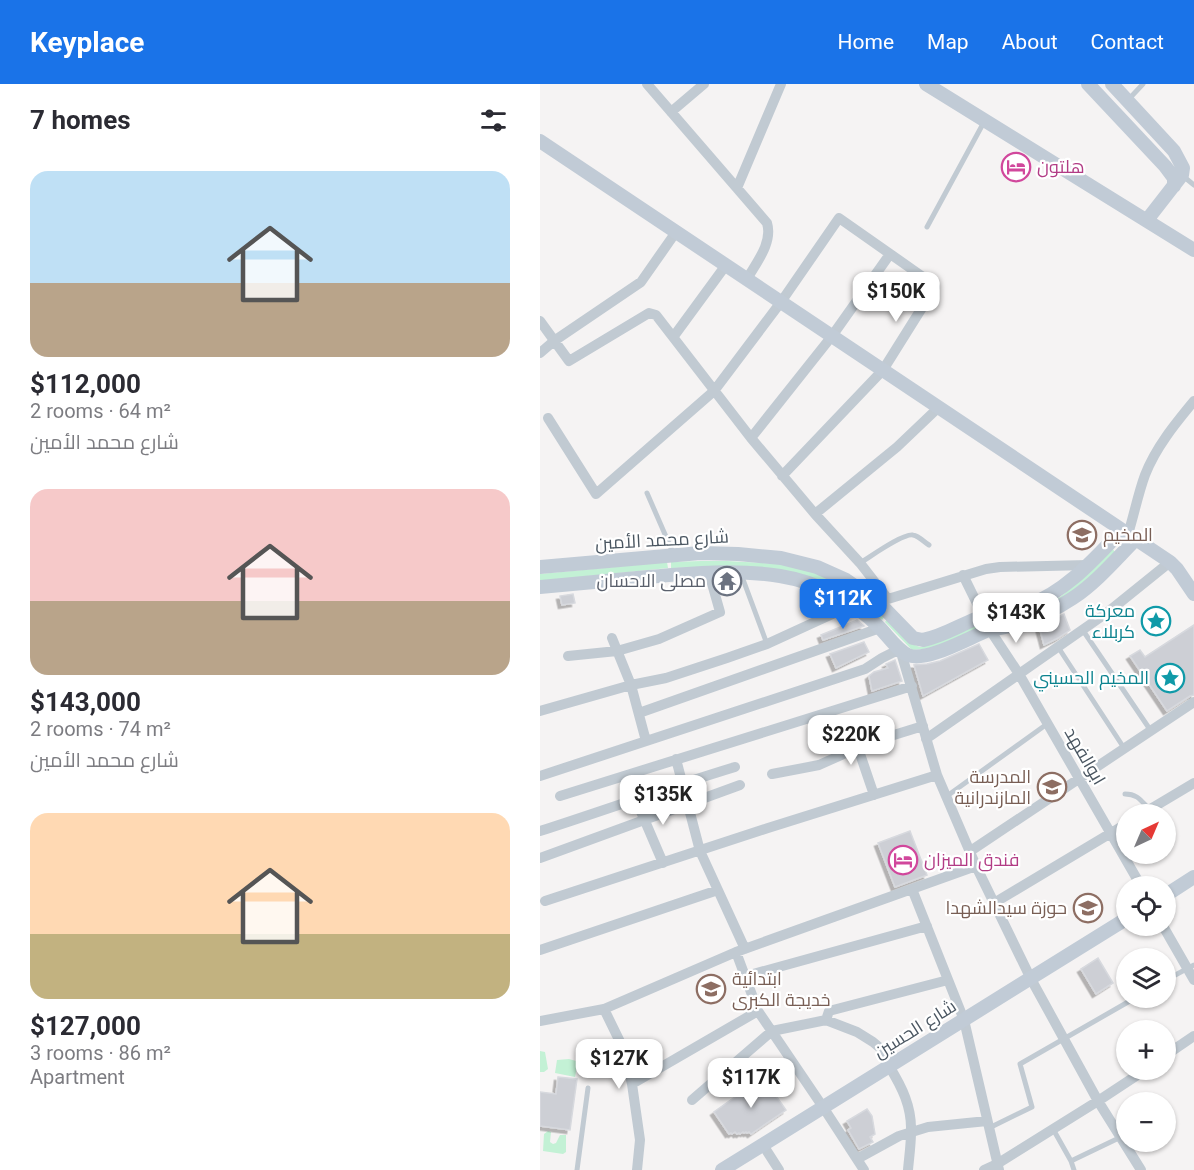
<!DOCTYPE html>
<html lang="en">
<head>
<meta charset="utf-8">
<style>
	body { margin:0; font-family:Roboto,Cairo,sans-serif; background:#f2f2f3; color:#2b2b33; height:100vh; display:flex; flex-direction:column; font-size:22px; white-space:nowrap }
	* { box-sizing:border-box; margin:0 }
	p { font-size:20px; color:#7c7c81 }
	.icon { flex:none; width:33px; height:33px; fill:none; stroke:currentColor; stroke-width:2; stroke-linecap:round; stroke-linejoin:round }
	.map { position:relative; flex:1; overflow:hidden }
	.side { display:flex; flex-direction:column; background:#fff; width:540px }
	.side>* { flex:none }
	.needle { width:39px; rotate:44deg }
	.buttons { position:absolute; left:576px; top:720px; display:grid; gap:12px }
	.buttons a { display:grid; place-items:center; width:60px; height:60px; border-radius:50%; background:#fff; box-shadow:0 2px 4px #0004; font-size:30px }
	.price { position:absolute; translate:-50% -51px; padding:0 14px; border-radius:12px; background:#fff; color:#222; font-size:20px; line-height:39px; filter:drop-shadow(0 2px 3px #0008) }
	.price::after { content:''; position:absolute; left:50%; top:36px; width:18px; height:14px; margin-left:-9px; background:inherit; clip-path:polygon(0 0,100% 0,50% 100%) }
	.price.selected { background:#1a73e8; color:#fff }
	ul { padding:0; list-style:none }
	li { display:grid; align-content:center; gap:12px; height:318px; padding:0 30px }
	li span { display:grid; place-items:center; height:186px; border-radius:18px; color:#555 }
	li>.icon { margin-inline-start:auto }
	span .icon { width:108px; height:108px; fill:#fffc; stroke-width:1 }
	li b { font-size:26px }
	h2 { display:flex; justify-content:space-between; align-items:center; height:72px; padding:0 30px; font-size:26px }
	header { display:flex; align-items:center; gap:36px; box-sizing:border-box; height:84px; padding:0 30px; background:#1a73e8; color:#fff }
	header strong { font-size:28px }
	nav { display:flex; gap:33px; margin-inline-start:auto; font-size:21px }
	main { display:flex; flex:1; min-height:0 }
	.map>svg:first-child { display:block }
	.green { fill:#c3f1d5 }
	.building { fill:#cdcfd5; stroke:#d7d9de; stroke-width:1.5; filter:url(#shadow) }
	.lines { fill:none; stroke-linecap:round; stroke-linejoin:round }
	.lane { stroke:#c1cad2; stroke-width:5 }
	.street { stroke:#c1cad2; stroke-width:10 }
	.secondary { stroke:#c1cbd6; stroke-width:14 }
	.labels { text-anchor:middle; stroke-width:4.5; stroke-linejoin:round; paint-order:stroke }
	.hotel-label { font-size:18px; fill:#b23c85; stroke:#fff; text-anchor:start }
	.education-label { font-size:18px; fill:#785e54; stroke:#fff; text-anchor:start }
	.street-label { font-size:18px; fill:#4a5661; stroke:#fff }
	.worship-label { font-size:18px; fill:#5b616d; stroke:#fff; text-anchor:end }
	.culture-label { font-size:18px; fill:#0d838f; stroke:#fff; text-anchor:end }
</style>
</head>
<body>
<header>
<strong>Keyplace</strong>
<nav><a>Home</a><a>Map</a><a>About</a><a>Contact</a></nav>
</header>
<main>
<section class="side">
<h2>7 homes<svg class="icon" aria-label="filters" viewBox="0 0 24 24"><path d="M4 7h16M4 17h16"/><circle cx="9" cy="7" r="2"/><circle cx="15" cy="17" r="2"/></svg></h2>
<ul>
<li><span style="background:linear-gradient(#bfe0f5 60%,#b9a48a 0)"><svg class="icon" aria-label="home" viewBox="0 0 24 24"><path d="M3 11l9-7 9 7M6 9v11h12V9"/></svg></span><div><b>$112,000</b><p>2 rooms · 64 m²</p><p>شارع محمد الأمين</p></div></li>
<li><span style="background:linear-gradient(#f6c9c9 60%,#b9a48a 0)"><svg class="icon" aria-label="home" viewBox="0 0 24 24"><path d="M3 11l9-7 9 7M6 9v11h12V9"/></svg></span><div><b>$143,000</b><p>2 rooms · 74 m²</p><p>شارع محمد الأمين</p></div></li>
<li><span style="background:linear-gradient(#ffd9b3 65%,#c2b280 0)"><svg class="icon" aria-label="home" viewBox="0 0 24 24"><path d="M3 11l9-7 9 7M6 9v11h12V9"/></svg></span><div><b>$127,000</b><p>3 rooms · 86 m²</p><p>Apartment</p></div></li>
</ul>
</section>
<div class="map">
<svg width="654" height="1086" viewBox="0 0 654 1086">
	<defs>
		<filter id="shadow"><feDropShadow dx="-3.5" dy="3.5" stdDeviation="0" flood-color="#0004"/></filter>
	</defs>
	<rect width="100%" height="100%" fill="#f5f3f3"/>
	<path class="green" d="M572,464L575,468L555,489L513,522L455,541L453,537C476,531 501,527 520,513C539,499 556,481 572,464Z
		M161,477H187L242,480L273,487L300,500L346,531L342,536L321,519L298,506L169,483L131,484V478Z
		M127,478L128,484L0,497V490Z
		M348,534L372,560L380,563L389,561L442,539L444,543L393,564L372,566L345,538Z
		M0,967L5,968L8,985L4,988H0Z
		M29,975L36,977L37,982L35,993L15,989L17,976Z
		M8,1047L11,1048L10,1058L13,1060L16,1059L20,1051H26V1068L23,1070L3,1067L4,1050Z"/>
	<path class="building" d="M33,510L35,519L22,521L20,512Z
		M524,530L530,546L518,554L504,561L499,542Z
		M317,536L324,542L283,556L281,551Z
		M654,541V611L650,612L627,627L590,572L600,566L605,573Z
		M324,558L329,568L296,584L290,570Z
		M439,560L448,576L383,612L374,581L387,580L400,577Z
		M355,576L362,597L332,607L329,592L334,588L348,584L346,580Z
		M370,747L387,791L355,803L338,759Z
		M558,874L573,899L556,910L541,885Z
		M18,993L37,995L30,1046L0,1042V1008L16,1010Z
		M223,993L246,1026L211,1050L209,1048L207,1049L206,1048L204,1049L203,1048L200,1050L199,1049L197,1050L195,1048L192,1050L191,1049L189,1050L174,1028Z
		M327,1025L332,1032L335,1050L330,1053L333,1058L319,1065L308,1046L311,1044L307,1037Z"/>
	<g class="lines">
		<path class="lane" d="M588,16L603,0
			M643,92L654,101
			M387,143L444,38
			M107,409L134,471
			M320,479C330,473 363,449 373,451C379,452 384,458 389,461
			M201,490L227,560
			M542,545L611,647
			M518,563L584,664
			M585,710C598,710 601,717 610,726
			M407,712L507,640
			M626,896L654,881
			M449,1044L492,1023L480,980L595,914
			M513,1045L531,1077L534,1086
			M531,1077L581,1053
			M37,1086L48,1004"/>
		<path class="street" d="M107,0L227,139C233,159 216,179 207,195
			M131,28L164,0
			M197,104L241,0
			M0,237L29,277L109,229L116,231L211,354L275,430L320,479L348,515L338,518
			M134,252L186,181
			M0,269L14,257L101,198L136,148
			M8,334L56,410L174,307L241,218L299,134L393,200L395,203L343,286L242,392
			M211,354L292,252L350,170
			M275,430L357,363L399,323
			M588,450C594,431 598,410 605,391C616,363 635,340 654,317
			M423,491L450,546L479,590L601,802
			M348,515L446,485L460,483L548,481
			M72,554L91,601L106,657
			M28,572L77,567L119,555L180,528L169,489
			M0,627L91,601L126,594L187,574L227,560L312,521
			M99,629L340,544
			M386,655L568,528L630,478
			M318,664L334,711
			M136,675L160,767L205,865
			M232,690L279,681L328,659L383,642
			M0,692L325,585L342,574L360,565L397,691L436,782L491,895L558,1017L601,1086
			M20,712L372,602
			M96,716L123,779
			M602,730L654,699
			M0,747C65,726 129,703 195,683
			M429,768L654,618
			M0,774L200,701
			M372,805L424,936L459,1086
			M5,817L228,744L397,691
			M454,819L586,740
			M623,842L654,896
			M0,866L178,806
			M196,868L218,927L283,1023L324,1086
			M206,892L387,842
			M64,925L84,966L92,1000L100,1056L97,1086
			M286,936L289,927L408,896
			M0,937L64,925L196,868L436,782
			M626,971L654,952
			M349,982C362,1003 372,1023 371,1048C371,1061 369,1074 368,1086
			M92,1000L218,927
			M152,1016L232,947L286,936L317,948L333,958L352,974
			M223,1061L239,1086
			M317,1075L359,1052L388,1043L447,1037
			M444,1086L457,1080L558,1017L605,986"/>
		<path class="secondary" d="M386,0L654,166
			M548,0L625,82L634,94V102
			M572,0L634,67L643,84L642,91L607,136
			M0,57L630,478L637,485L654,510
			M0,483L160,469L198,470L241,474L277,483L306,496L338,518L373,554L383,556C404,552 423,539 443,532C458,527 474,526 489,521C527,507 555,474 582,446
			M0,503C36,500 72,496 108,493C152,489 197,485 240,492C277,498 312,516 339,543C348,552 357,566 368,571C386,579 430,553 449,546C458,544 467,543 476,541C496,535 515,526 533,514C557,498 576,475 596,455
			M626,811L654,793
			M182,1086L586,835"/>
	</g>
	<defs>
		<g id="hotel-ring" transform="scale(1.5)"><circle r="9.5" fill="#fff" stroke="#d1479c" stroke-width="1.5"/><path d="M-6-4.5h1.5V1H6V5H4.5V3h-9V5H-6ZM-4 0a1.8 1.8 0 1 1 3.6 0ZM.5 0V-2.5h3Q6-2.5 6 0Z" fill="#d1479c"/></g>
		<g id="school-ring" transform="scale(1.5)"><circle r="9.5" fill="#fff" stroke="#8d6e63" stroke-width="1.5"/><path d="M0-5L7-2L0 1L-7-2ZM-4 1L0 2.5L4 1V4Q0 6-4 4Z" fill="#8d6e63"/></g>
		<g id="temple-ring" transform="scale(1.5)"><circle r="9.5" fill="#fff" stroke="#6b7280" stroke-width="1.5"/><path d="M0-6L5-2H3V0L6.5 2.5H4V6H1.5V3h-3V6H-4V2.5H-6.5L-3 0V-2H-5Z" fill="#6b7280"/></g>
		<g id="sight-ring" transform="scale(1.5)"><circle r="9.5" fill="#fff" stroke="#0f9aa8" stroke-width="1.5"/><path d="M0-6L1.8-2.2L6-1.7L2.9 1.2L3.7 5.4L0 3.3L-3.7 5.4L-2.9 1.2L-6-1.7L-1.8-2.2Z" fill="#0f9aa8"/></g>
	</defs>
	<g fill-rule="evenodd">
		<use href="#hotel-ring" x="476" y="83"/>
		<use href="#school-ring" x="542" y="451"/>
		<use href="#temple-ring" x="187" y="497"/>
		<use href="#sight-ring" x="616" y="537"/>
		<use href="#sight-ring" x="630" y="594"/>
		<use href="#school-ring" x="512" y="703"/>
		<use href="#hotel-ring" x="363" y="776"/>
		<use href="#school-ring" x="548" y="824"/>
		<use href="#school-ring" x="171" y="905"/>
	</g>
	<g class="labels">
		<g class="hotel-label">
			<text x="497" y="89">هلتون</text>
			<text x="384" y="782">فندق الميزان</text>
		</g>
		<g class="education-label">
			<text x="563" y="457">المخيم</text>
			<text x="491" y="699" text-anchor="end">المدرسة<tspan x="491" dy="21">المازندرانية</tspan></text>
			<text x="527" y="830" text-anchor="end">حوزة سيدالشهدا</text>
			<text x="192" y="901">ابتدائية<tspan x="192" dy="21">خديجة الكبرى</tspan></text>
		</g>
		<g class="street-label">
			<text transform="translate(122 456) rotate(-3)" y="6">شارع محمد الأمين</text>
			<text transform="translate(545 672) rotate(60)" y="6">ابوالفهد</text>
			<text transform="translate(375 945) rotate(-32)" y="6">شارع الحسين</text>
		</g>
		<g class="worship-label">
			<text x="166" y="503">مصلى الاحسان</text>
		</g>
		<g class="culture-label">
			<text x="595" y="533">معركة<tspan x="595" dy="21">كربلاء</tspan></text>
			<text x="609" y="600">المخيم الحسيني</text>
		</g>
	</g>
</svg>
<div class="buttons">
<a><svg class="needle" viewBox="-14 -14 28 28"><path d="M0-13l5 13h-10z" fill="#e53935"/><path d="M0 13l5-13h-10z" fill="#7c7c81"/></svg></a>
<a><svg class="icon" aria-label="locate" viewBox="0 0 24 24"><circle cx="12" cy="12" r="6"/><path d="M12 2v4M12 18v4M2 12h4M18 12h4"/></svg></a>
<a><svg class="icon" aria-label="layers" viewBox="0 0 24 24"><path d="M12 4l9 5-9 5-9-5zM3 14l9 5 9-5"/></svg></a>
<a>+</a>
<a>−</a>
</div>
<b class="price" style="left:356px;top:239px">$150K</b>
<b class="price selected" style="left:303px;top:546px">$112K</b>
<b class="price" style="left:476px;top:560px">$143K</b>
<b class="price" style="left:311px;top:682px">$220K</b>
<b class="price" style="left:123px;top:742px">$135K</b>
<b class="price" style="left:79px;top:1006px">$127K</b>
<b class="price" style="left:211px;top:1025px">$117K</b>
</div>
</main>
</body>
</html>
